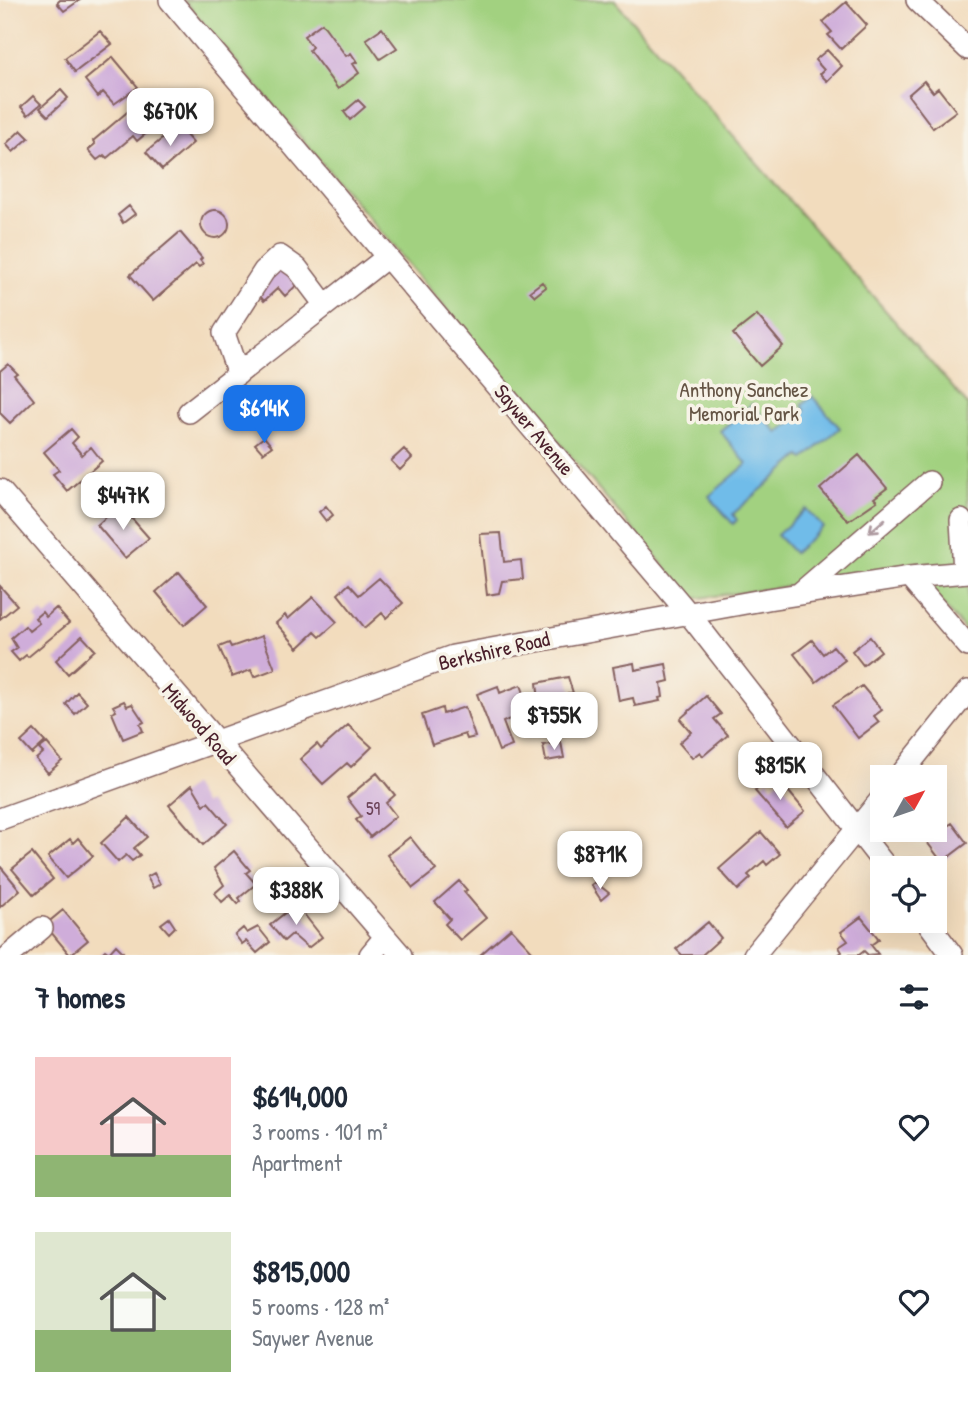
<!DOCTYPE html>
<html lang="en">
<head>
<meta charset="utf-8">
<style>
	body { margin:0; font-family:"Patrick Hand",sans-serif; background:#f6f6f7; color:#1f2937; height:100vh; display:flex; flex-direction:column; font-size:26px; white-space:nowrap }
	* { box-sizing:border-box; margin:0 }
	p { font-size:23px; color:#747a83 }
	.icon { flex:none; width:38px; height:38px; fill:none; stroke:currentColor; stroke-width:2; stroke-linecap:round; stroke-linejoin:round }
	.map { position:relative; height:955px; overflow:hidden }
	.panel { display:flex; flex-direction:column; background:#fff; flex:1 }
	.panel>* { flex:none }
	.needle { width:46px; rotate:50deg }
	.controls { position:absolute; left:870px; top:765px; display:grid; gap:14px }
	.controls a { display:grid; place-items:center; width:77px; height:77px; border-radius:0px; background:#fff; box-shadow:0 7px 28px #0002; font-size:35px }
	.price { position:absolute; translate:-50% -60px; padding:0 16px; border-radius:14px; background:#fff; color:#222; font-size:23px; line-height:46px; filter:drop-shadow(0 2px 4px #0008) }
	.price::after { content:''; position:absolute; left:50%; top:42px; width:21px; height:16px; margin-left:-10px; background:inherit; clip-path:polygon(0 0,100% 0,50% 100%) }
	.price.active { background:#1a73e8; color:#fff }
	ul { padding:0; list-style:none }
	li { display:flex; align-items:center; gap:21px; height:175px; padding:0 35px }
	li span { display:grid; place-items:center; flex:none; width:196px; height:140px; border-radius:0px; color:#555 }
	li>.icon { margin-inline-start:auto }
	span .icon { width:84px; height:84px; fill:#fffc; stroke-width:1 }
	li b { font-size:30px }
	h2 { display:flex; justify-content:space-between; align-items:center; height:84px; padding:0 35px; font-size:30px }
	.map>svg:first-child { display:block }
	.green { fill:#a2d180; stroke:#767856; stroke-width:2 }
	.water { fill:#6fbce9; stroke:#5c6e8a; stroke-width:2 }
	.building { fill:#cfadda }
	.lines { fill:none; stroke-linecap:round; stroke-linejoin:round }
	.minor-casing { stroke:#85615e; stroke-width:24 }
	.minor { stroke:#fff; stroke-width:21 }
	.oneway { stroke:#ae9aa0 }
	.labels { text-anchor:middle; stroke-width:7; stroke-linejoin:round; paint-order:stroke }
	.number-label { font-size:18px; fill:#6b4257 }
	.park-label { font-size:21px; fill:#645444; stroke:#f7f3e8 }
	.street-label { font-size:21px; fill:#4a1f2b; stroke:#f7f3e8 }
</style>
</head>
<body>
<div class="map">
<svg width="968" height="955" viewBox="0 0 968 955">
	<rect width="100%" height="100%" fill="#f7f3e8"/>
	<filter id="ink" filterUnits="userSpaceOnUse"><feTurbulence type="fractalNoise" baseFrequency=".0143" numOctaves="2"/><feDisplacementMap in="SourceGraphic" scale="14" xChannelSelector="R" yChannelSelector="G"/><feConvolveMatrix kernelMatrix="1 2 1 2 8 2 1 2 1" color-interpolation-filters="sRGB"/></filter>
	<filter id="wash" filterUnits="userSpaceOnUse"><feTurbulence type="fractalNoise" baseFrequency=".00686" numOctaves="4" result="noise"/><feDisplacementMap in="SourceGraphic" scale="28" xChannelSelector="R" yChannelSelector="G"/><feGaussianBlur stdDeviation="1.57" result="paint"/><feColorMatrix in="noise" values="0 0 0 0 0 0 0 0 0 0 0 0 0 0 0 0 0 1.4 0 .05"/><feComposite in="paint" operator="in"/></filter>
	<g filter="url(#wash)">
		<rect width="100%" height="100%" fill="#f2dcbd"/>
		<path class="green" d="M184,0H614L968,405V634L913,570L692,599Z"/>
		<path class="water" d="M812,396L840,428L804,459L800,456L733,514L737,520L733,524L709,496L747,464L720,431L752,404L778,433L805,410L802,405Z
			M806,509L823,527L794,553L777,535Z"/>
		<g id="blocks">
			<path class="building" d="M60,0H80L64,11L57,3Z
				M846,2L867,25L841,49L828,35L832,32L823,22Z
				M322,23L346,56L351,53L357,62L353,64L359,73L338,89L309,50L312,47L304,36Z
				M382,28L397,48L380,59L366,39Z
				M100,31L112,44L75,72L65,58Z
				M827,50L842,66L827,81L820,74L824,70L815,60Z
				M113,57L138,87L114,104L103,92L98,97L85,80Z
				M924,81L933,92L938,88L956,111L933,128L908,95Z
				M61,90L68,98L48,116L40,108Z
				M151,92L169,114L137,141L133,136L107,158L104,155L97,160L88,150L95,144L93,141Z
				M33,96L41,104L28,115L21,107Z
				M358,100L365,107L350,120L344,112Z
				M178,126L193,143L162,170L146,152Z
				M21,130L29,138L13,152L6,144Z
				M129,206L135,214L123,223L118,215Z
				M201 224a14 14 0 1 1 28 0a14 14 0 1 1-28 0Z
				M180,232L202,258L200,260L203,264L199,267L196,264L153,301L130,275Z
				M282,262L300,282L285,296L278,288L264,301L255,290Z
				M542,282L546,287L535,296L530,291Z
				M757,315L783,346L760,366L733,334Z
				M8,364L17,373L14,375L34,400L10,423L0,413V371Z
				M71,429L78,437L72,443L82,455L91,447L102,461L67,491L53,474L59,470L44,452Z
				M264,437L272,446L263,453L255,444Z
				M404,449L412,458L400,470L391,461Z
				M859,455L887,488L874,498L877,501L848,521L820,489Z
				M120,505L149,538L125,558L97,525Z
				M326,506L333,515L326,521L319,512Z
				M501,533L504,562L521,560L523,579L502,581L499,593L487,595L480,534Z
				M179,572L207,605L184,625L156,592Z
				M379,578L403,603L386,618L382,613L365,628L338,594L349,584L359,595Z
				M0,586L17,605L0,619Z
				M313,597L337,622L320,637L315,632L298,648L276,623L285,615L288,619Z
				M56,608L69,623L28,657L26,655L19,661L11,652L17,648L11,638L25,626L29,631L39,623L35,618L42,612L46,617Z
				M82,636L95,650L68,674L56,660Z
				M262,636L275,669L254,677L251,670L232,677L219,647L229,643L231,647Z
				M870,637L881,651L863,665L852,651Z
				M812,640L823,654L833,646L845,660L816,682L794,654Z
				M634,663L635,670L666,664L669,681L661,683L663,697L659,698L660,701L635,706L633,698L619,701L613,667Z
				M568,677L573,693H568V700L562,701L563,720L548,722L545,708L540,709L537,683Z
				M521,685L532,715L522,719L521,714L503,722L512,746L499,751L477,694L498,686L500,693Z
				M862,686L882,710L874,716L879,722L858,738L833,705Z
				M77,692L87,703L75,714L66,704Z
				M706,696L721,714L714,719L728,735L703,756L700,752L692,758L679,743L691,732L680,719Z
				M124,701L127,706L132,704L144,722L140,724L143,731L123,739L112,713L116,711L113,706Z
				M465,707L475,737L467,739L465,734L432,745L422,715L442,708L443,714Z
				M348,725L372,747L351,767L347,763L323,784L300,759L317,744L321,749Z
				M34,730L45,742L32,754L21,742Z
				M561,742L564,758L546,761L543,745Z
				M47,743L62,761L48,773L36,759L43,753L39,749Z
				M377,773L395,795L386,803L396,816L370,837L356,820L361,816L347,798Z
				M768,780L772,786L779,780L805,811L786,827L755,791Z
				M192,785L204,805L208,802L227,824L203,845L169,805Z
				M934,812L946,827L952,823L967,843L942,862L918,830H934Z
				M129,817L147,837L134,848L140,855L132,861L126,855L118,862L101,843Z
				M761,832L780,854L767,865L764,861L748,875L751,878L738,890L719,869Z
				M410,837L436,870L413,888L387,855Z
				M78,838L93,856L66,878L48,857L70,839L73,843Z
				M234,851L250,870L246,873L256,884L239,898L241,901L238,904L230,895L222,902L215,893L224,885L214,868Z
				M32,853L53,879L34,895L12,869Z
				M0,866L20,890L0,907Z
				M154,873L160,884L153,888L147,877Z
				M459,881L467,890L464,892L486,918L460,940L445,924L450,919L435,902Z
				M595,882L609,893L601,900L591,885Z
				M296,904L322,937L308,948L292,934L284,941L270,925Z
				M63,910L88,940L70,955L45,925Z
				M861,917L879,939L871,945L878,954L868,955L864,951L859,955H838L842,952L839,947L848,941L841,932Z
				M169,918L175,927L169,933L161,924Z
				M708,922L721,938L702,955H682L676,949Z
				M258,927L270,942L257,953L246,941L242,944L235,935L243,928L247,933Z
				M511,928L533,952L530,955H480Z
				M116,945L123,952L119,955H100L105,950L109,953Z"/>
		</g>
	</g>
	<g filter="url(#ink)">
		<use href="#blocks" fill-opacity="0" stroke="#85615e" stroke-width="2"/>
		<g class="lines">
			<g class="minor-casing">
				<path id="minor" d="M170,0L689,614L887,868
					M917,0L968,49
					M238,374L224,333L264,271L280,256L297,268L325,305
					M189,412L387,257
					M0,490L401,955
					M961,520L964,572
					M909,577L968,646
					M799,594L929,482
					M899,777L968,691
					M0,819L453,656L768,599L909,577L968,572
					M926,920L952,955
					M10,955L42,928
					M370,955L385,937
					M754,955L882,798"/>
			</g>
			<use href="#minor" class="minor"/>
		</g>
		<defs><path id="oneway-shaft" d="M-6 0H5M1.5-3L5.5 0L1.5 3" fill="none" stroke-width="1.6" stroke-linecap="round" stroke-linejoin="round" transform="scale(1.75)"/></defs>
		<use class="oneway" href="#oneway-shaft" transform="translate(877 526) rotate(139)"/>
	</g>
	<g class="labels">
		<g class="number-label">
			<text x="373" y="815">59</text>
		</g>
		<g class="park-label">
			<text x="744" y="397">Anthony Sanchez<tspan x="744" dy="24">Memorial Park</tspan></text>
		</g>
		<g class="street-label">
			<text transform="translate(534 430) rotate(50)" y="7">Saywer Avenue</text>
			<text transform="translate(494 651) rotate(-13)" y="7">Berkshire Road</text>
			<text transform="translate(199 724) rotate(49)" y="7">Midwood Road</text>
		</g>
	</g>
</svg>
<div class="controls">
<a><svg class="needle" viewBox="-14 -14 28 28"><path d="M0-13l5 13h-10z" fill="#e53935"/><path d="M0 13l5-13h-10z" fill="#747a83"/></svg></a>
<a><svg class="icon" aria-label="locate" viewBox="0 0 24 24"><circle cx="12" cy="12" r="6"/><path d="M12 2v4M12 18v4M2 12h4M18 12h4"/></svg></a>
</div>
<b class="price" style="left:170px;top:148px">$670K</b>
<b class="price active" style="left:264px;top:445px">$614K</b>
<b class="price" style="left:123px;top:532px">$447K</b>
<b class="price" style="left:554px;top:752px">$755K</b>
<b class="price" style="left:780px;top:802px">$815K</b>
<b class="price" style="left:600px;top:891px">$871K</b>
<b class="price" style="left:296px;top:927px">$388K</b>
</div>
<section class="panel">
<h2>7 homes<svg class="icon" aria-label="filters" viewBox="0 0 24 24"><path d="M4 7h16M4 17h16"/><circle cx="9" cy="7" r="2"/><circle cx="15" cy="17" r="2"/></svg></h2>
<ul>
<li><span style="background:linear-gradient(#f6c9c9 70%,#8fb573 0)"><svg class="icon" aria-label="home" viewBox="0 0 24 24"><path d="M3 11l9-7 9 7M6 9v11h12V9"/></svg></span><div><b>$614,000</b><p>3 rooms · 101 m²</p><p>Apartment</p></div><svg class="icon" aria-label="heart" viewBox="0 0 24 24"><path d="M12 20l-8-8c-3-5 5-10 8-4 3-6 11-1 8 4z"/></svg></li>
<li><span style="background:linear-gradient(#dfe7d0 70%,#8fb573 0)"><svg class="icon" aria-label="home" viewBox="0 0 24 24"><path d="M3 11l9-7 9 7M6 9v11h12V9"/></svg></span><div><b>$815,000</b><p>5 rooms · 128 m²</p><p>Saywer Avenue</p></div><svg class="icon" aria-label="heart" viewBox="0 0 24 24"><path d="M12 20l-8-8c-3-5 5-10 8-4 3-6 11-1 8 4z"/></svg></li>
</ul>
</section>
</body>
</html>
